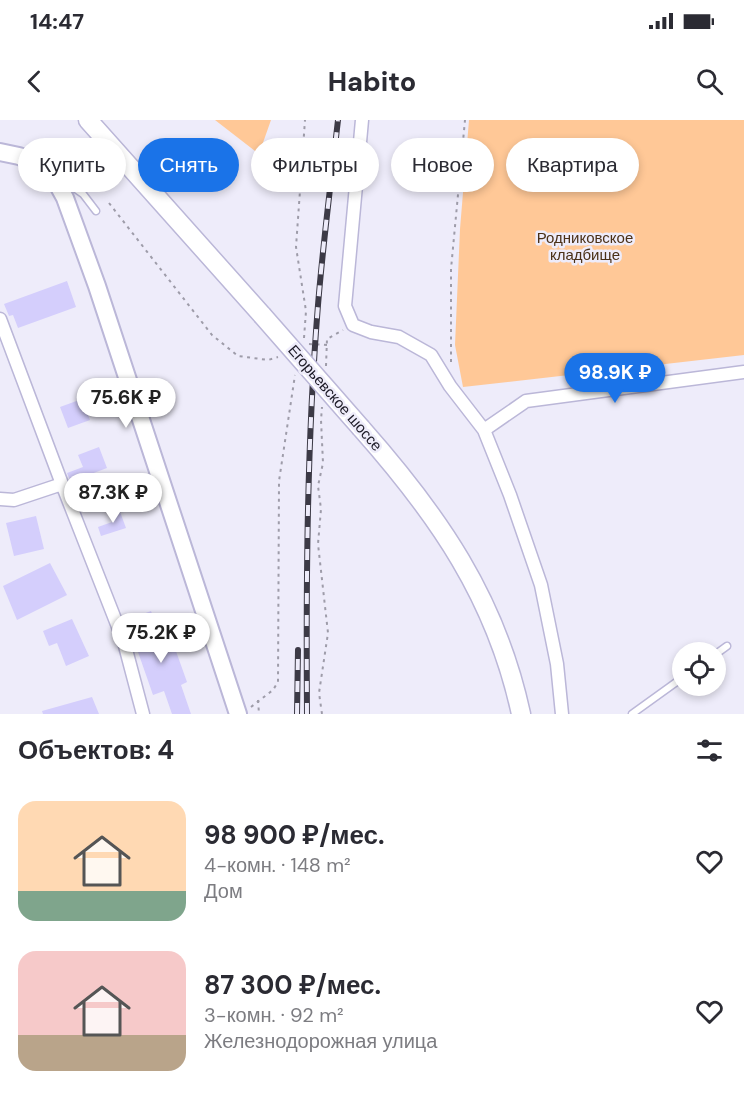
<!DOCTYPE html>
<html lang="ru">
<head>
<meta charset="utf-8">
<style>
	body { margin:0; font-family:"DM Sans",sans-serif; background:#f2f2f3; color:#2b2b33; height:100vh; display:flex; flex-direction:column; font-size:22px; white-space:nowrap }
	* { box-sizing:border-box; margin:0 }
	p { font-size:20px; color:#7c7c81 }
	.icon { flex:none; width:33px; height:33px; fill:none; stroke:currentColor; stroke-width:2; stroke-linecap:round; stroke-linejoin:round }
	.map { position:relative; height:594px; overflow:hidden }
	.side { display:flex; flex-direction:column; background:#fff; flex:1 }
	.side>* { flex:none }
	.top-card { position:absolute; left:18px; top:18px; width:708px; height:54px; display:flex; gap:12px }
	.buttons { position:absolute; left:672px; top:522px; display:grid; gap:12px }
	.buttons a { display:grid; place-items:center; width:54px; height:54px; border-radius:50%; background:#fff; box-shadow:0 3px 9px #0003; font-size:30px }
	.price { position:absolute; translate:-50% -51px; padding:0 14px; border-radius:21px; background:#fff; color:#222; font-size:20px; line-height:39px; filter:drop-shadow(0 2px 3px #0008) }
	.price::after { content:''; position:absolute; left:50%; top:36px; width:18px; height:14px; margin-left:-9px; background:inherit; clip-path:polygon(0 0,100% 0,50% 100%) }
	.price.on { background:#1a73e8; color:#fff }
	ul { padding:0; list-style:none }
	li { display:flex; align-items:center; gap:18px; height:150px; padding:0 18px }
	li span { display:grid; place-items:center; flex:none; width:168px; height:120px; border-radius:18px; color:#555 }
	li>.icon { margin-inline-start:auto }
	span .icon { width:72px; height:72px; fill:#fffc; stroke-width:1 }
	li b { font-size:26px }
	h2 { display:flex; justify-content:space-between; align-items:center; height:72px; padding:0 18px; font-size:26px }
	.chip { padding:0 21px; border-radius:27px; background:#fff; box-shadow:0 3px 9px #0003; font-size:21px; line-height:54px }
	.chip.on { background:#1a73e8; color:#fff }
	.status { display:flex; justify-content:space-between; align-items:center; height:42px; padding:0 30px; background:#fff; direction:ltr }
	.status svg { height:16px; fill:currentColor }
	header { display:flex; justify-content:space-between; align-items:center; height:78px; padding:0 18px; background:#fff; font-size:27px; font-weight:800 }
	.map>svg:first-child { display:block }
	.green { fill:#ffc897 }
	.building { fill:#d4cefc }
	.lines { fill:none; stroke-linecap:round; stroke-linejoin:round }
	.service-casing { stroke:#bbb7d8; stroke-width:9 }
	.minor-casing { stroke:#bbb7d8; stroke-width:15 }
	.secondary-casing { stroke:#bbb7d8; stroke-width:20 }
	.primary-casing { stroke:#bbb7d8; stroke-width:21 }
	.path { stroke:#9e9ca9; stroke-width:2; stroke-dasharray:3 4.5; stroke-linecap:butt }
	.service { stroke:#fff; stroke-width:6 }
	.minor { stroke:#fff; stroke-width:12 }
	.secondary { stroke:#fff; stroke-width:16 }
	.primary { stroke:#fff; stroke-width:18 }
	.rail-casing { stroke:#3c3a46; stroke-width:6 }
	.rail { stroke:#eeecfa; stroke-width:4; stroke-dasharray:11; stroke-linecap:butt }
	.primary-bridge-casing { stroke:#bbb7d8; stroke-width:21; stroke-linecap:butt }
	.primary-bridge { stroke:#fff; stroke-width:18 }
	.labels { text-anchor:middle; stroke-width:5; stroke-linejoin:round; paint-order:stroke }
	.park-label { font-size:15px; fill:#4a3017; stroke:#eeecfa }
	.street-label { font-size:15px; fill:#1b1925; stroke:#eeecfa }
</style>
</head>
<body>
<div class="status"><b>14:47</b><svg viewBox="0 0 49 12"><path d="M0 12V9h3v3zM5 12V6h3v6zM10 12V3h3v9zM15 12V0h3v12zM26 1h20v11H26zM47 4h2v5h-2z"/></svg></div>
<header><svg class="icon" aria-label="back" viewBox="0 0 24 24"><path d="M15 5l-7 7 7 7"/></svg>Habito<svg class="icon" aria-label="search" viewBox="0 0 24 24"><circle cx="10" cy="10" r="6"/><path d="M15 15l6 6"/></svg></header>
<div class="map">
<svg width="744" height="594" viewBox="0 0 744 594">
	<rect width="100%" height="100%" fill="#eeecfa"/>
	<path class="green" d="M215,0H271L259,34Z
		M469,0H744V235L463,267L455,225L460,109Z"/>
	<path class="building" d="M67,161L76,187L18,208L13,195L9,196L4,184Z
		M82,279L90,300L68,308L60,287Z
		M99,327L107,348L91,354L96,365L75,374L67,353L83,347L78,335Z
		M119,389L126,408L101,416L98,407L112,402L109,392Z
		M36,396L44,429L14,436L6,403Z
		M50,443L67,475L17,500L3,466Z
		M151,491L163,523L172,520L187,562L181,565L191,594H172L164,571L153,575L138,532L142,531L130,499Z
		M72,499L89,536L66,546L57,523L49,526L43,511Z
		M92,577L99,594H43L42,591Z"/>
	<g class="lines">
		<g class="service-casing">
			<path id="service" d="M60,58L83,74L96,91
				M716,534L727,526
				M632,594L682,558"/>
		</g>
		<g class="minor-casing">
			<path id="minor" d="M362,0L345,186L353,205L371,212L399,217L431,235L450,266L484,310L510,375L541,465L557,544L562,594
				M0,199L62,364L124,522L143,594
				M484,310L526,281L744,252
				M0,379L14,380L62,364"/>
		</g>
		<g class="secondary-casing">
			<path id="secondary" d="M0,32L19,36L39,44L54,58L65,78L97,166L238,594"/>
		</g>
		<g class="primary-casing">
			<path id="primary" d="M88,0L262,195
				M361,308C438,395 496,478 521,594"/>
		</g>
		<path class="path" d="M109,83L212,215L238,236L268,240L278,237
			M304,218L306,191L296,127L305,0
			M309,224L327,225
			M451,242V149L465,0
			M326,246L327,219L343,210
			M258,580L259,594
			M251,587L273,570L278,562L279,361L295,255
			M322,594L319,573L328,513L318,424L321,389L318,366L323,343L321,300L322,287"/>
		<use href="#service" class="service"/>
		<use href="#minor" class="minor"/>
		<use href="#secondary" class="secondary"/>
		<use href="#primary" class="primary"/>
		<g class="rail-casing">
			<path id="rail" d="M297,594L298,530
				M307,594C306,458 307,321 318,185C323,123 331,62 338,0"/>
		</g>
		<use href="#rail" class="rail"/>
		<g class="primary-bridge-casing">
			<path id="primary-bridge" d="M262,195L361,308"/>
		</g>
		<use href="#primary-bridge" class="primary-bridge"/>
	</g>
	<g class="labels">
		<g class="park-label">
			<text x="585" y="123">Родниковское<tspan x="585" dy="17">кладбище</tspan></text>
		</g>
		<g class="street-label">
			<text transform="translate(335 278) rotate(49)" y="5">Егорьевское шоссе</text>
		</g>
	</g>
</svg>
<div class="buttons">
<a><svg class="icon" aria-label="locate" viewBox="0 0 24 24"><circle cx="12" cy="12" r="6"/><path d="M12 2v4M12 18v4M2 12h4M18 12h4"/></svg></a>
</div>
<b class="price on" style="left:615px;top:284px">98.9K ₽</b>
<b class="price" style="left:126px;top:309px">75.6K ₽</b>
<b class="price" style="left:113px;top:404px">87.3K ₽</b>
<b class="price" style="left:161px;top:544px">75.2K ₽</b>
<div class="top-card">
<a class="chip">Купить</a>
<a class="chip on">Снять</a>
<a class="chip">Фильтры</a>
<a class="chip">Новое</a>
<a class="chip">Квартира</a>
</div>
</div>
<section class="side">
<h2>Объектов: 4<svg class="icon" aria-label="filters" viewBox="0 0 24 24"><path d="M4 7h16M4 17h16"/><circle cx="9" cy="7" r="2"/><circle cx="15" cy="17" r="2"/></svg></h2>
<ul>
<li><span style="background:linear-gradient(#ffd9b3 75%,#7fa58c 0)"><svg class="icon" aria-label="home" viewBox="0 0 24 24"><path d="M3 11l9-7 9 7M6 9v11h12V9"/></svg></span><div><b>98 900 ₽/мес.</b><p>4-комн. · 148 m²</p><p>Дом</p></div><svg class="icon" aria-label="heart" viewBox="0 0 24 24"><path d="M12 20l-8-8c-3-5 5-10 8-4 3-6 11-1 8 4z"/></svg></li>
<li><span style="background:linear-gradient(#f6c9c9 70%,#b9a48a 0)"><svg class="icon" aria-label="home" viewBox="0 0 24 24"><path d="M3 11l9-7 9 7M6 9v11h12V9"/></svg></span><div><b>87 300 ₽/мес.</b><p>3-комн. · 92 m²</p><p>Железнодорожная улица</p></div><svg class="icon" aria-label="heart" viewBox="0 0 24 24"><path d="M12 20l-8-8c-3-5 5-10 8-4 3-6 11-1 8 4z"/></svg></li>
</ul>
</section>
</body>
</html>
